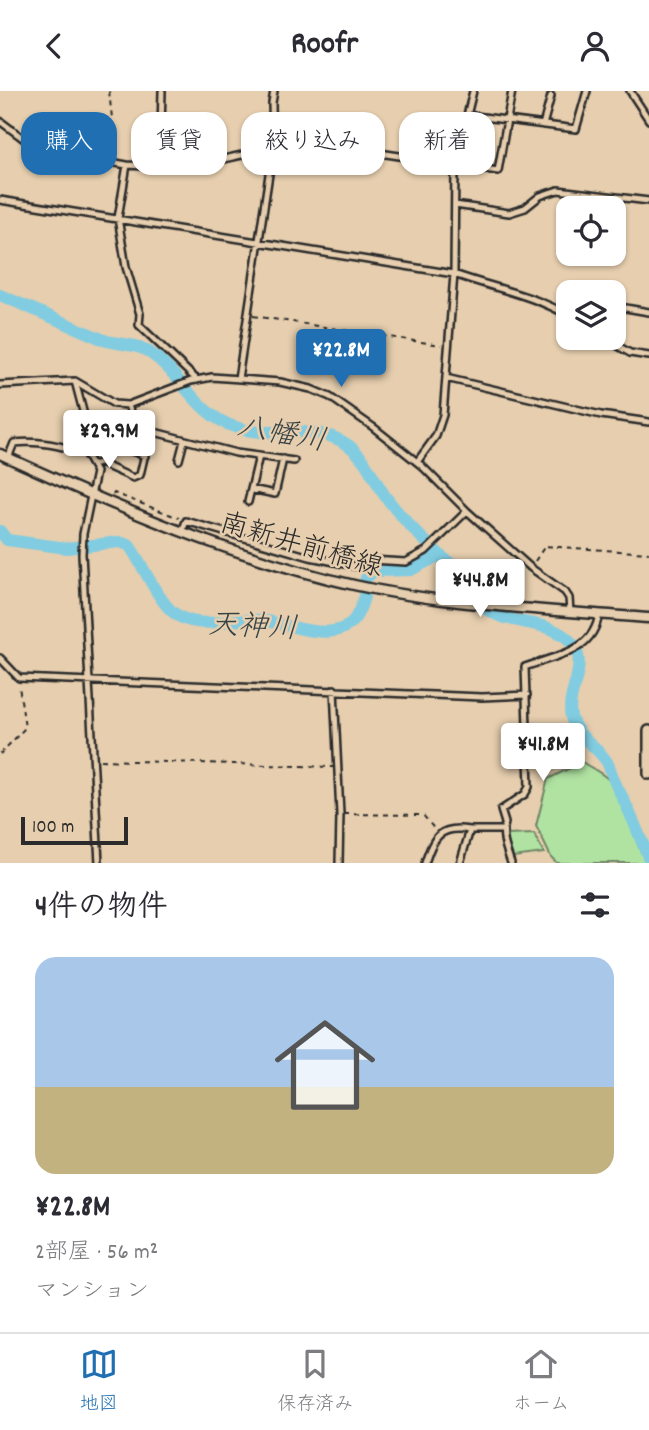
<!DOCTYPE html>
<html lang="ja">
<head>
<meta charset="utf-8">
<style>
	body { margin:0; font-family:Dekko,"Klee One",sans-serif; background:#f7f7f7; color:#2b2b33; height:100vh; display:flex; flex-direction:column; font-size:26px; white-space:nowrap }
	* { box-sizing:border-box; margin:0 }
	p { font-size:23px; color:#7c7c81 }
	.icon { flex:none; width:38px; height:38px; fill:none; stroke:currentColor; stroke-width:2; stroke-linecap:round; stroke-linejoin:round }
	.map { position:relative; height:772px; overflow:hidden }
	.details { display:flex; flex-direction:column; background:#fff; flex:1 }
	.details>* { flex:none }
	.hud { position:absolute; left:21px; top:21px; width:607px; height:63px; display:flex; gap:14px }
	.controls { position:absolute; left:556px; top:105px; display:grid; gap:14px }
	.controls a { display:grid; place-items:center; width:70px; height:70px; border-radius:14px; background:#fff; box-shadow:0 2px 5px #0004; font-size:35px }
	.scale { position:absolute; left:21px; bottom:18px; width:107px; box-sizing:border-box; padding-left:7px; border:4px solid #2b2b2b; border-top:0; font-size:19px; line-height:24px; white-space:nowrap; color:#2b2b2b; -webkit-text-stroke:5px #e6ceae; paint-order:stroke }
	.price { position:absolute; translate:-50% -60px; padding:0 16px; border-radius:7px; background:#fff; color:#222; font-size:23px; line-height:46px; filter:drop-shadow(0 2px 4px #0008) }
	.price::after { content:''; position:absolute; left:50%; top:42px; width:21px; height:16px; margin-left:-10px; background:inherit; clip-path:polygon(0 0,100% 0,50% 100%) }
	.price.current { background:#1f6fb2; color:#fff }
	ul { padding:0; list-style:none }
	li { display:grid; align-content:center; gap:14px; height:371px; padding:0 35px }
	li+li { border-top:2px solid #e1e1e2 }
	li span { display:grid; place-items:center; height:217px; border-radius:21px; color:#555 }
	li>.icon { margin-inline-start:auto }
	span .icon { width:126px; height:126px; fill:#fffc; stroke-width:1 }
	li b { font-size:30px }
	h2 { display:flex; justify-content:space-between; align-items:center; height:84px; padding:0 35px; font-size:30px }
	.tag { padding:0 24px; border-radius:21px; background:#fff; box-shadow:0 2px 5px #0004; font-size:24px; line-height:63px }
	.tag.current { background:#1f6fb2; color:#fff }
	header { display:flex; justify-content:space-between; align-items:center; height:91px; padding:0 35px; background:#fff; font-size:32px; font-weight:700 }
	.menu { display:flex; justify-content:space-around; align-items:center; height:98px; border-top:2px solid #e1e1e2; background:#fff; font-size:19px; color:#7c7c81 }
	.menu a { display:grid; justify-items:center; gap:4px }
	.menu .current { color:#1f6fb2 }
	.map>svg:first-child { display:block }
	.green { fill:#b0e2a2; stroke:#6e8666; stroke-width:2 }
	.lines { fill:none; stroke-linecap:round; stroke-linejoin:round }
	.river { stroke:#81cce1; stroke-width:12 }
	.street-casing { stroke:#2b2b2b; stroke-width:10 }
	.secondary-casing { stroke:#2b2b2b; stroke-width:13 }
	.primary-casing { stroke:#2b2b2b; stroke-width:14 }
	.path { stroke:#2b2b2b; stroke-width:2; stroke-dasharray:5 5; stroke-linecap:butt }
	.street { stroke:#e6ceae; stroke-width:5 }
	.secondary { stroke:#e6ceae; stroke-width:8 }
	.primary { stroke:#e6ceae; stroke-width:9 }
	.labels { text-anchor:middle; stroke-width:5; stroke-linejoin:round; paint-order:stroke }
	.street-label { font-size:28px; fill:#2b2b2b; stroke:#e6ceae }
	.water-label { font-size:30px; font-style:italic; fill:#384346; stroke:#e6ceae }
</style>
</head>
<body>
<header><svg class="icon" aria-label="back" viewBox="0 0 24 24"><path d="M15 5l-7 7 7 7"/></svg>Roofr<svg class="icon" aria-label="person" viewBox="0 0 24 24"><circle cx="12" cy="8" r="4"/><path d="M4 21q1-7 8-7t8 7"/></svg></header>
<div class="map">
<svg width="649" height="772" viewBox="0 0 649 772">
	<rect width="100%" height="100%" fill="#e6ceae"/>
	<filter id="ink" filterUnits="userSpaceOnUse"><feTurbulence type="fractalNoise" baseFrequency=".0143" numOctaves="2"/><feDisplacementMap in="SourceGraphic" scale="14" xChannelSelector="R" yChannelSelector="G"/><feConvolveMatrix kernelMatrix="1 2 1 2 8 2 1 2 1" color-interpolation-filters="sRGB"/></filter>
	<g filter="url(#ink)">
		<path class="green" d="M582,671C591,677 604,683 610,690C627,709 632,749 647,772H557L551,766L536,735L548,688Z
			M534,743L544,762L513,766L506,751V744Z"/>
		<g class="lines">
			<path class="river" d="M0,204L104,249C119,254 136,252 149,261C182,283 195,323 235,336C271,349 314,330 348,354C366,367 373,387 385,405C400,425 420,446 439,463C445,469 453,473 459,480C468,491 472,505 483,515C506,537 547,526 570,550C592,572 565,601 571,626C576,646 597,655 607,671C611,679 613,688 617,696C630,719 639,744 649,768
				M0,440L7,449L67,457L119,451L129,454C142,472 158,510 174,522C198,541 231,526 259,529C282,531 310,544 334,540C353,537 359,523 364,506
				M366,487L374,480L411,479L440,464"/>
			<g class="street-casing">
				<path id="street" d="M630,0L649,29
					M468,24L576,38L587,0
					M0,30L32,54L71,64L127,74L160,76L206,72L273,57L301,53L340,56L498,80L512,0
					M543,34L551,5
					M127,74L118,127L126,176L140,223L139,234L197,289
					M160,76L162,0
					M0,109L454,183C493,197 534,204 569,225
					M455,114L509,122L525,117L540,105L558,99L649,110
					M568,207L569,208
					M614,215L649,221
					M604,247L630,262L649,265
					M446,287L601,324L649,331
					M238,288L273,57L272,12L274,0
					M75,290L89,343L85,362L96,381L83,443L82,463L99,772
					M0,294L75,290L114,313L128,314L191,290L212,286L280,291L311,298L330,306L373,336L422,375L467,420L531,477L565,501L569,507L570,521
					M128,314L135,336L236,362L294,370
					M89,343L145,365
					M8,367L14,352C39,349 61,355 85,362
					M179,369L184,350
					M417,371L436,345L443,324L454,183L455,74L473,0
					M92,374L100,372L133,387L140,384L150,341
					M251,398L275,403L283,368
					M248,411L259,365
					M182,441L186,430L310,466L360,476L370,469L406,471L426,460L467,420
					M0,567L19,587L482,606L527,604
					M334,598L340,723L339,772
					M470,739H502
					M425,772C433,746 440,734 470,739L460,772
					M511,772C506,757 501,746 505,732L501,719L525,703L529,696L525,576C556,564 593,562 599,523"/>
			</g>
			<g class="secondary-casing">
				<path id="secondary" d="M0,363C114,415 231,466 354,494C450,515 550,519 649,527"/>
			</g>
			<g class="primary-casing">
				<path id="primary" d="M649,640V683"/>
			</g>
			<path class="path" d="M103,63L105,37L112,27L109,0
				M253,225L441,254
				M113,404L114,402L179,427
				M535,470L545,455L649,462
				M0,663L25,637L19,595
				M101,669L333,676
				M344,723L423,724L436,740"/>
			<use href="#street" class="street"/>
			<use href="#secondary" class="secondary"/>
			<use href="#primary" class="primary"/>
		</g>
	</g>
	<g class="labels">
		<g class="street-label">
			<text transform="translate(302 452) rotate(16)" y="10">南新井前橋線</text>
		</g>
		<g class="water-label">
			<text transform="translate(282 341) rotate(10)" y="10">八幡川</text>
			<text transform="translate(253 534) rotate(3)" y="10">天神川</text>
		</g>
	</g>
</svg>
<div class="controls">
<a><svg class="icon" aria-label="locate" viewBox="0 0 24 24"><circle cx="12" cy="12" r="6"/><path d="M12 2v4M12 18v4M2 12h4M18 12h4"/></svg></a>
<a><svg class="icon" aria-label="layers" viewBox="0 0 24 24"><path d="M12 4l9 5-9 5-9-5zM3 14l9 5 9-5"/></svg></a>
</div>
<div class="scale">100 m</div>
<b class="price current" style="left:341px;top:298px">¥22.8M</b>
<b class="price" style="left:109px;top:379px">¥29.9M</b>
<b class="price" style="left:480px;top:528px">¥44.8M</b>
<b class="price" style="left:543px;top:692px">¥41.8M</b>
<div class="hud">
<a class="tag current">購入</a>
<a class="tag">賃貸</a>
<a class="tag">絞り込み</a>
<a class="tag">新着</a>
</div>
</div>
<section class="details">
<h2>4件の物件<svg class="icon" aria-label="filters" viewBox="0 0 24 24"><path d="M4 7h16M4 17h16"/><circle cx="9" cy="7" r="2"/><circle cx="15" cy="17" r="2"/></svg></h2>
<ul>
<li><span style="background:linear-gradient(#a9c7e8 60%,#c2b280 0)"><svg class="icon" aria-label="home" viewBox="0 0 24 24"><path d="M3 11l9-7 9 7M6 9v11h12V9"/></svg></span><div><b>¥22.8M</b><p>2部屋 · 56 m²</p><p>マンション</p></div></li>
</ul>
</section>
<nav class="menu">
<a class="current"><svg class="icon" aria-label="map" viewBox="0 0 24 24"><path d="M3 6l6-2 6 2 6-2v14l-6 2-6-2-6 2zM9 4v14M15 6v14"/></svg>地図</a>
<a><svg class="icon" aria-label="saved" viewBox="0 0 24 24"><path d="M7 4h10v16l-5-4-5 4z"/></svg>保存済み</a>
<a><svg class="icon" aria-label="home" viewBox="0 0 24 24"><path d="M3 11l9-7 9 7M6 9v11h12V9"/></svg>ホーム</a>
</nav>
</body>
</html>
